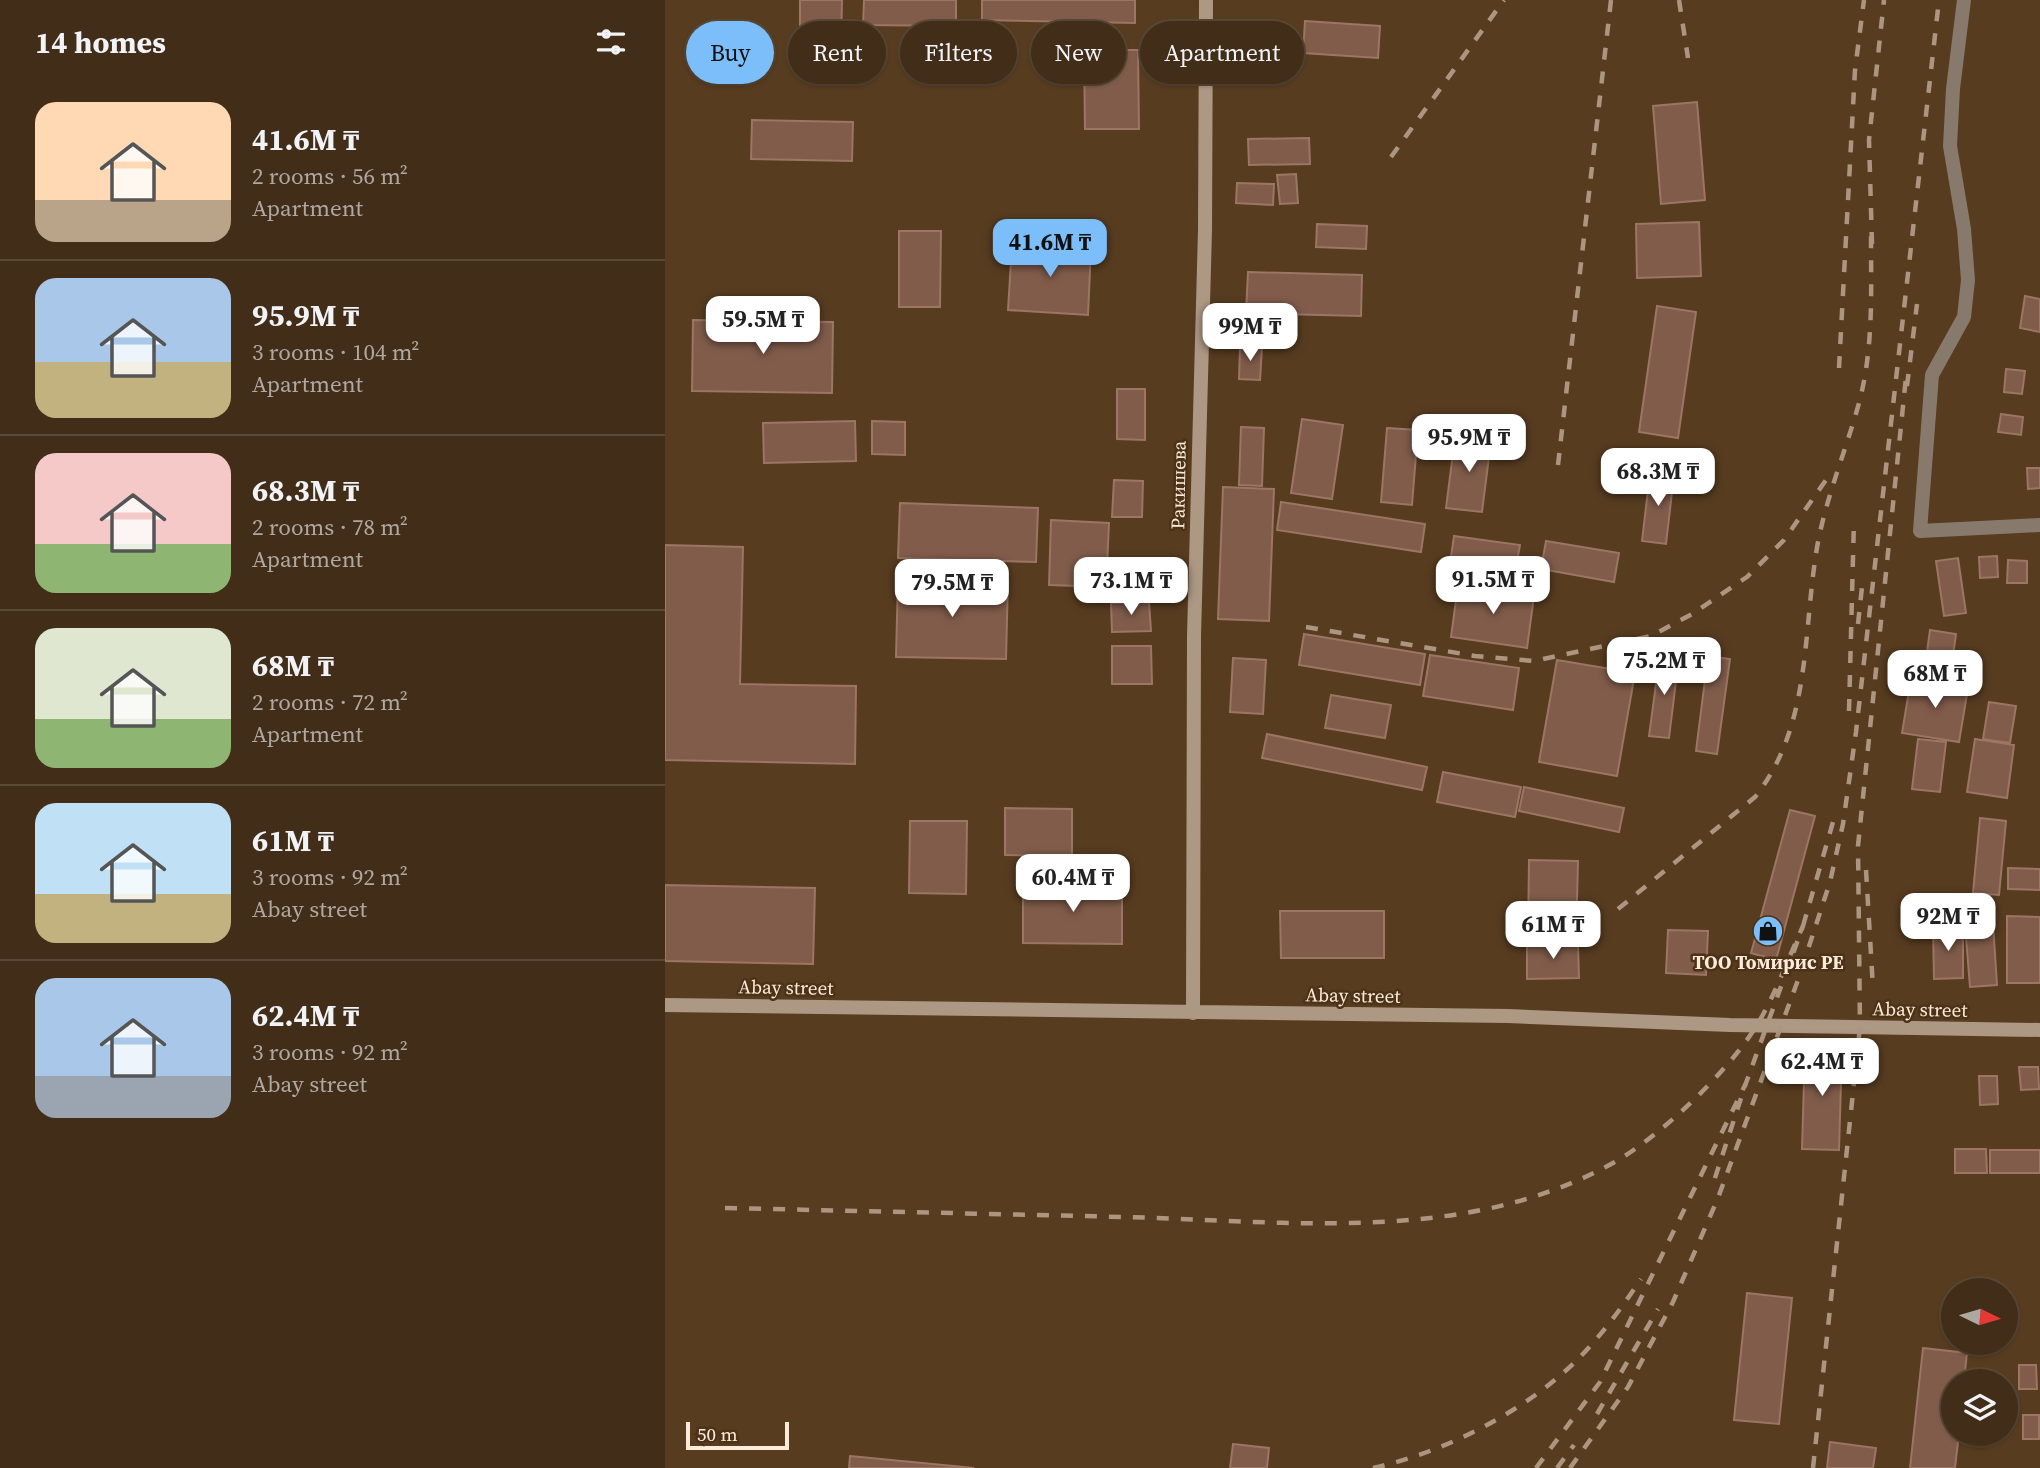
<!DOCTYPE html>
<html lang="en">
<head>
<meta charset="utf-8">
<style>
	body { margin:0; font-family:"Source Serif 4",serif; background:#483521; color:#f1f3f6; height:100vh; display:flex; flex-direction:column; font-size:26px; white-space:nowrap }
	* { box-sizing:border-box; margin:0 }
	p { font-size:23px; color:#aea8a2 }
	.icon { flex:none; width:38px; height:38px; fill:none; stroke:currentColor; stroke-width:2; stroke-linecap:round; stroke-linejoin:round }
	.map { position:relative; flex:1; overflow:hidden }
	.side { display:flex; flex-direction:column; background:#412d18; width:665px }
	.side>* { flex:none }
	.guide { position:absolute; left:21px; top:21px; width:665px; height:63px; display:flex; gap:14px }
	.needle { width:46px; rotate:95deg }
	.buttons { position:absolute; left:1276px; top:1278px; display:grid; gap:14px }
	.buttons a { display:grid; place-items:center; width:77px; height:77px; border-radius:50%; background:#412d18; box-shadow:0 2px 5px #0004,0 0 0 2px #5a4937; font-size:35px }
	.scale { position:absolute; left:21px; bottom:18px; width:103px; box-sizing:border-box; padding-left:7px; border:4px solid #fcebdb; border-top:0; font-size:19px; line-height:24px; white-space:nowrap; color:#fcebdb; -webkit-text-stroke:5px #4c3216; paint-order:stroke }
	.price { position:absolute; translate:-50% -60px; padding:0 16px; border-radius:14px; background:#fff; color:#222; font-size:23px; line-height:46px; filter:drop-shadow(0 2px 4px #0008) }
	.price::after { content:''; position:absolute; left:50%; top:42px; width:21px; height:16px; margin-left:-10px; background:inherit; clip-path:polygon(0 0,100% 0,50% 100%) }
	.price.on { background:#7cbef9; color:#111 }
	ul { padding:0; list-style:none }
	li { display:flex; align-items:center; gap:21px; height:175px; padding:0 35px }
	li+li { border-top:2px solid #5a4937 }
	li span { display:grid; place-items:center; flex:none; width:196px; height:140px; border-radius:21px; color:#555 }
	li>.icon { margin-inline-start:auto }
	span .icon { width:84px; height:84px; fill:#fffc; stroke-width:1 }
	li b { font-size:30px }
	h2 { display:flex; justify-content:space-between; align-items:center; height:84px; padding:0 35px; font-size:30px }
	.tag { padding:0 24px; border-radius:32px; background:#412d18; box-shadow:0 2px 5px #0004,0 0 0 2px #5a4937; font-size:24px; line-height:63px }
	.tag.on { background:#7cbef9; color:#111 }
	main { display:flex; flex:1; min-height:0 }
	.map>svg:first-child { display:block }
	.building { fill:#815c4b; stroke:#9c7563; stroke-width:2 }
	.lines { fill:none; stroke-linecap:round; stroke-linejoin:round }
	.street { stroke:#877a6d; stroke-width:14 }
	.secondary { stroke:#ad9884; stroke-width:14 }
	.rail { stroke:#ac9681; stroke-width:4.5; stroke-dasharray:12 12; stroke-linecap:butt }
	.labels { text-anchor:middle; stroke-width:5; stroke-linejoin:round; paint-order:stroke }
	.street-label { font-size:19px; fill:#fcebdb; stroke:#4c3216 }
	.poi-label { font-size:19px; font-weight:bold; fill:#fcebdb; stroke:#4c3216 }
</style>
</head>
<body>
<main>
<section class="side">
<h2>14 homes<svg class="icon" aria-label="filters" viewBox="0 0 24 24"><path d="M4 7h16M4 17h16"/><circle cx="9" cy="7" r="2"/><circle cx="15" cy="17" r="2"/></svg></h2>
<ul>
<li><span style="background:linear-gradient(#ffd9b3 70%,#b9a48a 0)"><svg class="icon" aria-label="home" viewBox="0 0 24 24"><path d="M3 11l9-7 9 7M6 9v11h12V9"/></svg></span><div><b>41.6M ₸</b><p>2 rooms · 56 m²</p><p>Apartment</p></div></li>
<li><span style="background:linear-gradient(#a9c7e8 60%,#c2b280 0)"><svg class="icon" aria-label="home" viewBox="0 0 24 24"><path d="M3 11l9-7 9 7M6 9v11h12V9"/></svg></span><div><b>95.9M ₸</b><p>3 rooms · 104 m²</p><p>Apartment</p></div></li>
<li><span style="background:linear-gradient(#f6c9c9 65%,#8fb573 0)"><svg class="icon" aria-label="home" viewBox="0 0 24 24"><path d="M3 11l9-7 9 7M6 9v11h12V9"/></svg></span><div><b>68.3M ₸</b><p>2 rooms · 78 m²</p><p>Apartment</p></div></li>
<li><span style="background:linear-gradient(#dfe7d0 65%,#8fb573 0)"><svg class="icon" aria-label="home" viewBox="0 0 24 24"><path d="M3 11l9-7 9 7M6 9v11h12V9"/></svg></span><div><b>68M ₸</b><p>2 rooms · 72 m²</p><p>Apartment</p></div></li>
<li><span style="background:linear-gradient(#bfe0f5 65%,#c2b280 0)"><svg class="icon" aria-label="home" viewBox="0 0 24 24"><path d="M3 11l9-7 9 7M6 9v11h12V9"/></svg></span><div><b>61M ₸</b><p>3 rooms · 92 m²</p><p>Abay street</p></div></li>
<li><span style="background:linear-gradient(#a9c7e8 70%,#9aa5b1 0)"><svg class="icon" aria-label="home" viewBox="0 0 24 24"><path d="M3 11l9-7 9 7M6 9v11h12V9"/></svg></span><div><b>62.4M ₸</b><p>3 rooms · 92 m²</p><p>Abay street</p></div></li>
</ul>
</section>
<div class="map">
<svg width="1375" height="1468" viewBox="0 0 1375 1468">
	<rect width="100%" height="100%" fill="#573c20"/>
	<path class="building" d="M135,0H177L176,45L135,44Z
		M199,0H291V26L198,25Z
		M317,0H470V23L317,20Z
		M640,21L715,26L713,58L638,53Z
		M574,38H602V80H574Z
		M419,50H473L474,129H420Z
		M1032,102L1040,200L996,204L988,106Z
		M87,120L188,122L187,161L86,159Z
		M644,138L645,164L584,165L583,139Z
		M631,174L633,203L615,204L612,175Z
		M572,183L609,184L608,205L571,203Z
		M1034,222L1036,276L972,278L971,224Z
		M652,224L702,226L701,249L651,247Z
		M234,231H276L275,307H234Z
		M347,244L426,248L423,315L343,310Z
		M583,272L697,275L696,316L581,313Z
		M1360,296L1375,299V332L1355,328Z
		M992,306L1031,312L1013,438L974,432Z
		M605,319V335L577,336V320Z
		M28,320L168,322L167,393L27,391Z
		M575,347L597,348L595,380L574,379Z
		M1341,369L1360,371L1357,394L1339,392Z
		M452,389H480V440L452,439Z
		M1336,414L1358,417L1356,435L1333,432Z
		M637,419L678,425L667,499L626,493Z
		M190,421L191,461L99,463L98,423Z
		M207,421L240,422V455L207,454Z
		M576,427L599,428L597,486L574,485Z
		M722,428L753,430L747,505L716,502Z
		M790,437L826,441L817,512L781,508Z
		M1362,468H1375V488L1363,489Z
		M985,473L1009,475L1001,544L977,541Z
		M449,480L478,481L477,517H447Z
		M558,487L609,489L604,621L553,619Z
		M616,502L760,524L756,552L612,530Z
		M235,503L373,508L371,562L233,558Z
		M386,520L444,523L441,587L384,585Z
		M789,536L855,545L851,567L786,557Z
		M881,541L954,553L949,582L876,569Z
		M0,545L78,547L75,684L191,686L190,764L0,760Z
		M1332,556L1333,577L1315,578L1314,557Z
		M1293,558L1301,613L1279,616L1271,561Z
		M1343,560L1362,561V583H1342Z
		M233,579L343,581L341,659L231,657Z
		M793,585L869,596L862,648L786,637Z
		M484,602L486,631L447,632L446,603Z
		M1265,630L1291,634L1285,678L1259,674Z
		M639,634L760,654L755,685L634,665Z
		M447,646H486L487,684H447Z
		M995,654L1014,657L1004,738L984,736Z
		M765,655L854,668L848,710L758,696Z
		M1043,656L1065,659L1052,754L1031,751Z
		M568,658L601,660L598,714L565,712Z
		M892,660L970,673L952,776L874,762Z
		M1246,679L1303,688L1294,742L1237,733Z
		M666,695L726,705L720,738L660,728Z
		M1324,702L1351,706L1345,743L1318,739Z
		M602,734L762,767L757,790L597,758Z
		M1253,739L1281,742L1275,792L1247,789Z
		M1310,739L1349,745L1342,798L1302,792Z
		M778,772L856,787L850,817L772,802Z
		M859,787L959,808L954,832L854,811Z
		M340,808L407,809V856L340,855Z
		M1125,810L1150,816L1111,960L1086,953Z
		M1315,818L1341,821L1334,895L1308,893Z
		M245,821H302L301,894L244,893Z
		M864,860L913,861L911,940L863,939Z
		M1343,868L1375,869V890L1343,889Z
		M0,885L150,888L148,964L0,961Z
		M358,885L457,886V944L358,943Z
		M615,911H719V958H616Z
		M1342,916L1375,917V983H1342Z
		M1328,923L1332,985L1305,987L1300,925Z
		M1298,928V978L1269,979L1268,929Z
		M1003,930L1043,931L1041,975L1001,973Z
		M862,944H913L914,978L862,979Z
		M1140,1047L1177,1048L1174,1150L1137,1149Z
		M1354,1067H1373L1374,1089L1356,1090Z
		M1314,1076H1332L1333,1104L1315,1105Z
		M1290,1149H1321L1322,1173H1290Z
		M1325,1150H1375V1173H1325Z
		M1082,1293L1127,1298L1114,1424L1069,1420Z
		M1258,1348L1302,1353L1299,1381H1288V1433H1294L1290,1468H1245Z
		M1354,1365H1371L1372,1389H1354Z
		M1358,1415H1374V1439H1358Z
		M1165,1442L1211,1448L1208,1468H1162Z
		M568,1444L604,1448L602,1468H565Z
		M185,1456L309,1468H184Z"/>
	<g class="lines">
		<path class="street" d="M1299,0L1288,89L1285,146L1299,229L1303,280L1299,317L1267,375L1255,531L1375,525"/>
		<path class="secondary" d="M0,1005L843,1016L1065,1025L1375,1030
			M528,1013L529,636L540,230L541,0"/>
		<path class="rail" d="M1014,0L1023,58
			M726,157L839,0
			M1207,244L1204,140L1219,0
			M1174,368L1190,70L1199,0
			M1242,386L1252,304
			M893,465L946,0
			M1193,624L1197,587
			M641,627L810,656L869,661L986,636L1027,614L1082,577L1119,540L1161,480
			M1184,711L1189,520
			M1201,870L1208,988
			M953,909L1090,797C1148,724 1137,629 1153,542C1162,496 1179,455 1192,410C1209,353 1206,293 1206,235
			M1138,926L1168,822
			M60,1208C194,1211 327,1214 460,1217C623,1221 800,1245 948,1163C996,1136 1063,1072 1092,1025C1110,995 1123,959 1138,926L1081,1083
			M932,1414L993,1309
			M708,1468C780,1452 860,1412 913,1359C936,1336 958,1306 976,1279
			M871,1468L935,1382L1081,1083L1048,1184
			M892,1468L909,1445
			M905,1468L963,1387L1008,1302L1053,1198L1133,980L1165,882L1178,824L1191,732L1274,0
			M1148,1468L1195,1027L1193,846L1241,377"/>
	</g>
	<defs>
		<g id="shop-disc" transform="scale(1.575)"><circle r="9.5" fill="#7cbef9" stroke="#4c3216"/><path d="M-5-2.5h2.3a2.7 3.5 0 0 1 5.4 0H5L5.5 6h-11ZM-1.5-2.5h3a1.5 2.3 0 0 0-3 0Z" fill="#111"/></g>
	</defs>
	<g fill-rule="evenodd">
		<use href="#shop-disc" x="1103" y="931"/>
	</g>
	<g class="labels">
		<g class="street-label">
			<text transform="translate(513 485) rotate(-89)" y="7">Ракишева</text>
			<text transform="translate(121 987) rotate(1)" y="7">Abay street</text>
			<text transform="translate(688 995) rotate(1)" y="7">Abay street</text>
			<text transform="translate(1255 1009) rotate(1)" y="7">Abay street</text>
		</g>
		<g class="poi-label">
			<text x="1103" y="969">ТОО Томирис РЕ</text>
		</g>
	</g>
</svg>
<div class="buttons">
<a><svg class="needle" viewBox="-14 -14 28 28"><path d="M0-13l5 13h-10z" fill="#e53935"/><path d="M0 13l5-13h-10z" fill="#aea8a2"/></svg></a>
<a><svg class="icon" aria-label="layers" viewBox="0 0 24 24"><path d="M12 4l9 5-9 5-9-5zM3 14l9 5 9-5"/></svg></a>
</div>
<div class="scale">50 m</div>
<b class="price on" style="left:385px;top:279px">41.6M ₸</b>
<b class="price" style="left:98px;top:356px">59.5M ₸</b>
<b class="price" style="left:585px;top:363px">99M ₸</b>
<b class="price" style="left:804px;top:474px">95.9M ₸</b>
<b class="price" style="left:993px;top:508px">68.3M ₸</b>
<b class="price" style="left:828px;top:616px">91.5M ₸</b>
<b class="price" style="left:466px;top:617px">73.1M ₸</b>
<b class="price" style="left:287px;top:619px">79.5M ₸</b>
<b class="price" style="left:999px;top:697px">75.2M ₸</b>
<b class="price" style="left:1270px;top:710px">68M ₸</b>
<b class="price" style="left:408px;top:914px">60.4M ₸</b>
<b class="price" style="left:1283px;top:953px">92M ₸</b>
<b class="price" style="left:888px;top:961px">61M ₸</b>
<b class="price" style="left:1157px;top:1098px">62.4M ₸</b>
<div class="guide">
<a class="tag on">Buy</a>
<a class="tag">Rent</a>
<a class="tag">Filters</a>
<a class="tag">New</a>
<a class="tag">Apartment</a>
</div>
</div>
</main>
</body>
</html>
